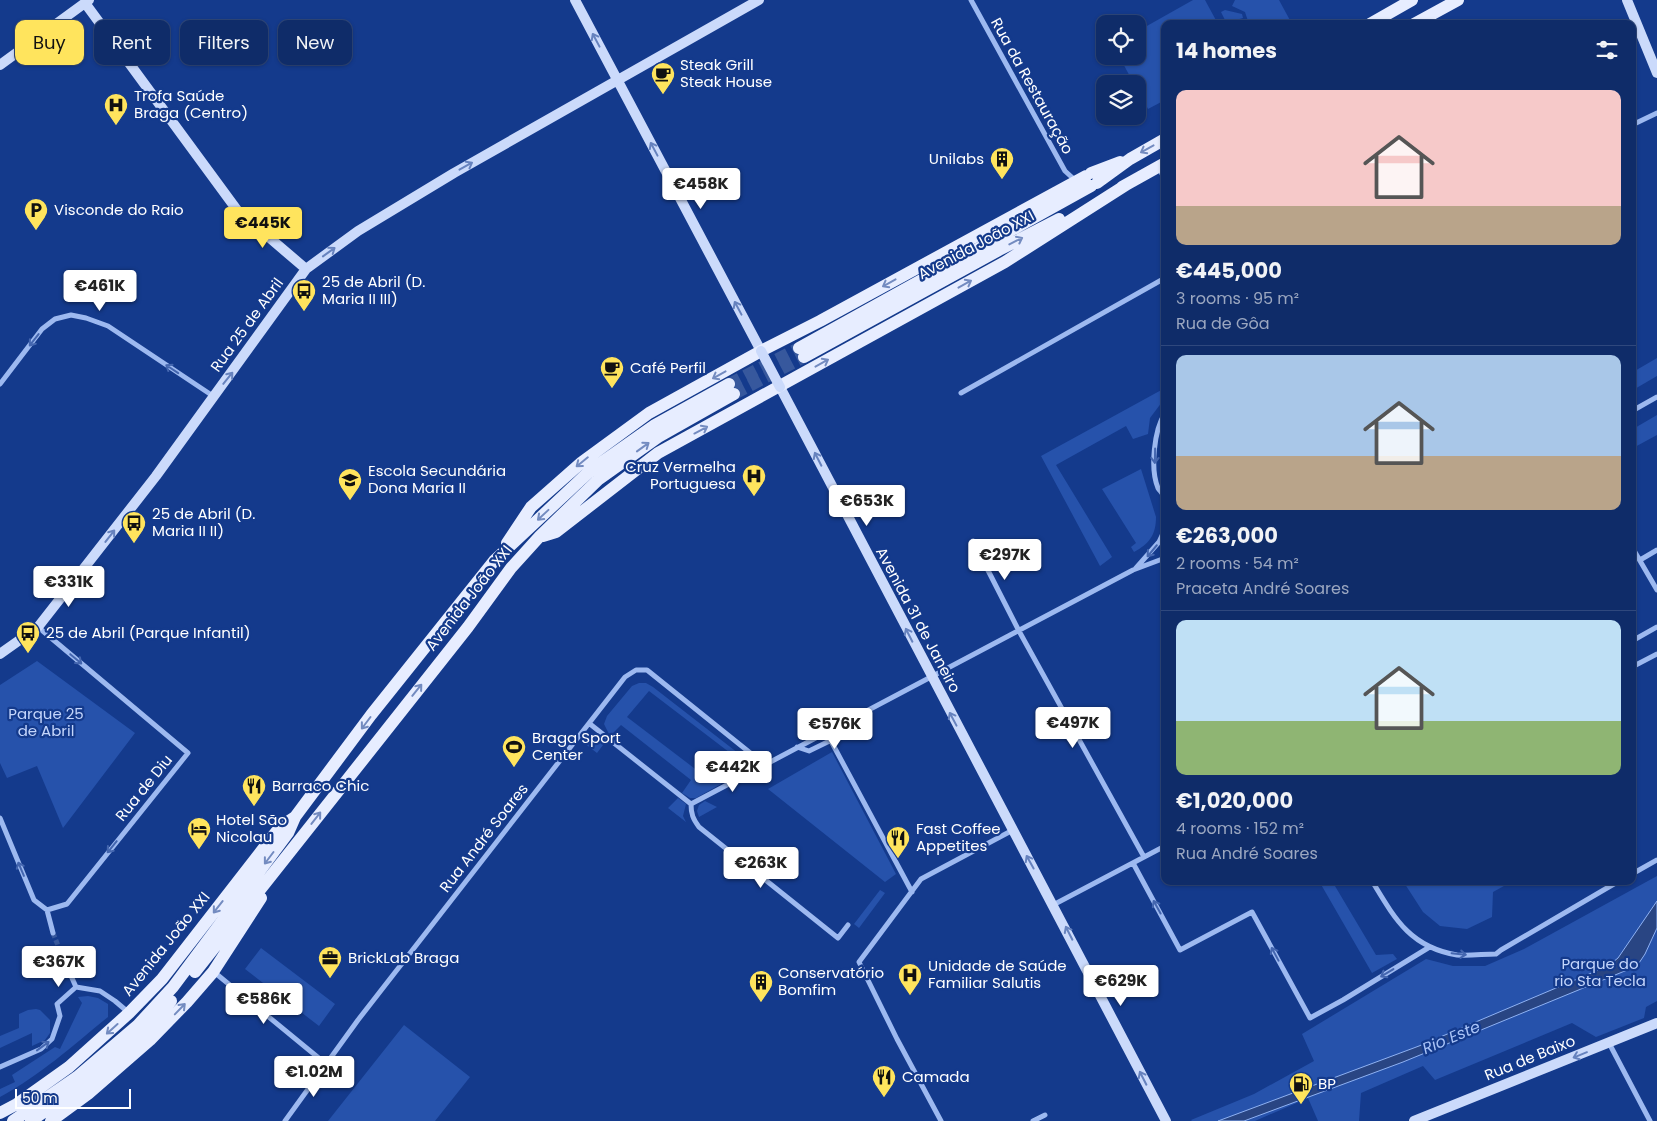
<!DOCTYPE html>
<html lang="en">
<head>
<meta charset="utf-8">
<style>
	body { margin:0; font-family:Poppins,sans-serif; background:#1d3871; color:#f1f3f6; height:100vh; display:flex; flex-direction:column; font-size:19px; white-space:nowrap }
	* { box-sizing:border-box; margin:0 }
	p { font-size:16px; color:#9ba7c0 }
	.icon { flex:none; width:28px; height:28px; fill:none; stroke:currentColor; stroke-width:2; stroke-linecap:round; stroke-linejoin:round }
	.map { position:relative; flex:1; overflow:hidden }
	.drawer { position:absolute; left:1161px; top:20px; width:475px; height:865px; display:flex; flex-direction:column; background:#0f2c69; border-radius:10px; box-shadow:0 1px 4px #0004,0 0 0 1px #2f487d }
	.drawer>* { flex:none }
	.banner { position:absolute; left:15px; top:20px; width:475px; height:45px; display:flex; gap:10px }
	.tools { position:absolute; left:1096px; top:15px; display:grid; gap:10px }
	.tools a { display:grid; place-items:center; width:50px; height:50px; border-radius:10px; background:#0f2c69; box-shadow:0 1px 4px #0004,0 0 0 1px #2f487d; font-size:25px }
	.scale { position:absolute; left:15px; bottom:12px; width:116px; box-sizing:border-box; padding-left:5px; border:2px solid #fff; border-top:0; font-size:14px; line-height:18px; white-space:nowrap; color:#fff; -webkit-text-stroke:4px #143a8c; paint-order:stroke }
	.price { position:absolute; translate:-50% -42px; padding:0 11px; border-radius:5px; background:#fff; color:#222; font-size:16px; line-height:32px; filter:drop-shadow(0 1px 2px #0008) }
	.price::after { content:''; position:absolute; left:50%; top:30px; width:15px; height:11px; margin-left:-8px; background:inherit; clip-path:polygon(0 0,100% 0,50% 100%) }
	.price.active { background:#ffe45d; color:#111 }
	ul { padding:0; list-style:none }
	li { display:grid; align-content:center; gap:10px; height:265px; padding:0 15px }
	li+li { border-top:1px solid #2f487d }
	li span { display:grid; place-items:center; height:155px; border-radius:10px; color:#555 }
	li>.icon { margin-inline-start:auto }
	span .icon { width:90px; height:90px; fill:#fffc; stroke-width:1 }
	li b { font-size:21px }
	h2 { display:flex; justify-content:space-between; align-items:center; height:60px; padding:0 15px; font-size:21px }
	.pill { padding:0 18px; border-radius:10px; background:#0f2c69; box-shadow:0 1px 4px #0004,0 0 0 1px #2f487d; font-size:18px; line-height:45px }
	.pill.active { background:#ffe45d; color:#111 }
	.map>svg:first-child { display:block }
	.green { fill:#2652ab }
	.water { fill:#294583; stroke:#8fb2f3 }
	.lines { fill:none; stroke-linecap:round; stroke-linejoin:round }
	.street-tunnel { stroke:#37589d; stroke-width:5; stroke-dasharray:5 2.5; stroke-linecap:butt }
	.primary-tunnel { stroke:#37589d; stroke-width:12; stroke-dasharray:12 6; stroke-linecap:butt }
	.street { stroke:#9db9f0; stroke-width:5 }
	.secondary { stroke:#cbdafb; stroke-width:10 }
	.primary { stroke:#e7edff; stroke-width:12 }
	.secondary-bridge { stroke:#cbdafb; stroke-width:10 }
	.oneway { stroke:#6682be }
	.oneway2 { stroke:#738bc0 }
	.oneway3 { stroke:#4466af }
	.labels { text-anchor:middle; stroke-width:4.5; stroke-linejoin:round; paint-order:stroke }
	.poi-label { font-size:15px; fill:#fff; stroke:#143a8c; text-anchor:start }
	.street-label { font-size:15px; fill:#fff; stroke:#143a8c }
	.park-label { font-size:15px; fill:#c4d6fc; stroke:#143a8c }
	.water-label { font-size:16px; font-style:italic; fill:#a9c3f7; stroke:#143a8c }
</style>
</head>
<body>
<div class="map">
<svg width="1657" height="1121" viewBox="0 0 1657 1121">
	<rect width="100%" height="100%" fill="#143a8c"/>
	<path class="green" d="M1193,0H1205L1218,24H1165V100L1148,109L1138,89V84H1134L1119,56H1138V31Z
		M1235,0H1279L1292,24H1249L1245,12L1232,6Z
		M1225,10L1242,14L1243,18L1236,20L1239,24H1227L1221,12Z
		M1657,358V376L1633,390V372Z
		M1165,388V398L1150,418L1148,434L1133,439L1126,426L1056,465L1112,557L1100,566L1041,456Z
		M1657,415V435L1633,448V429Z
		M1141,469L1156,517C1156,535 1149,544 1134,552L1131,547L1136,543L1102,489Z
		M37,661L135,733L63,828L37,766L7,778L0,763V685Z
		M639,683H646L653,687L747,760L750,763C746,770 742,774 734,774L729,771L742,762L649,691L627,717L711,781L718,773L723,781L721,784L696,798H690L682,793L691,780L621,725L610,736L604,724L607,716L632,686Z
		M594,737L600,738L606,741L597,753L584,743L588,739Z
		M832,752L896,874L885,882L768,789Z
		M678,798L686,804L683,816L686,822L668,808Z
		M705,801L717,807L699,817L697,811L699,805Z
		M1657,876V1001L1646,1007L1644,1018L1596,1037L1572,1023L1435,1080L1423,1066L1361,1093L1359,1121H1318L1308,1098L1255,1121H1192L1191,1120L1254,1094L1314,1061L1302,1034L1426,959L1453,966H1485L1524,949Z
		M1319,881H1332L1376,955L1393,954L1397,959L1372,973Z
		M1403,881H1513L1493,892L1492,917L1467,929L1440,926L1423,912Z
		M880,890L885,893L859,928L854,924Z
		M261,948L335,1004L319,1026L245,969Z
		M88,996L98,998L108,1004V1017C71,1047 42,1074 0,1097V1089L15,1082L12,1075L55,1047L60,1049L82,1003L78,997Z
		M36,1009L40,1010L50,1020V1033L45,1040L32,1046V1033L0,1048V1036L19,1028V1014L28,1010Z
		M404,1025L470,1077L435,1121H328Z"/>
	<path class="water" d="M1657,901V928L1645,954L1637,966L1403,1062L1244,1121H1218L1419,1046L1608,966L1618,958Z"/>
	<g class="lines">
		<path class="street-tunnel" d="M53,933L63,958"/>
		<path class="primary-tunnel" d="M729,384L799,348
			M734,394L804,357"/>
		<path class="street" d="M971,0L1065,171L1076,181
			M1632,125L1657,113
			M1158,167L1165,179
			M0,384L42,329L55,319L71,315L86,318L108,326L213,396
			M961,393L1165,278
			M1632,411L1657,397
			M1165,413C1154,430 1150,469 1158,488C1160,491 1163,494 1165,498
			M973,541L1019,631L1144,857
			M1632,547L1657,590
			M1640,560L1657,550
			M1136,568L1159,542L1165,529
			M38,627L188,753L67,904L47,910
			M1632,641L1657,627
			M1632,667L1657,654
			M590,724L691,804
			M831,741L912,892
			M797,747L809,751L850,731L854,718
			M691,804L1133,570L1165,558
			M691,804C691,814 693,819 699,827L838,938L848,925
			M0,818L34,900L47,910L53,933
			M1133,863L1180,950L1252,912L1310,1018L1343,1000L1428,948
			M1632,874L1657,860
			M1372,881C1395,919 1410,947 1457,955C1470,956 1484,954 1496,954L1501,950L1619,881
			M1053,905L1165,846
			M63,958L76,987
			M214,972L326,1064
			M76,987L100,991L115,1001L128,1012
			M1609,1043L1650,1121
			M0,1067L41,1049L52,1039L60,1016L57,1004L76,987
			M285,1121L358,1020L625,677L636,670H647L764,764
			M941,1121L897,1039L859,962L921,879L1013,830
			M1033,1121L1045,1115"/>
		<path class="secondary" d="M575,0L761,351
			M1627,0L1657,73
			M85,3L237,210L306,269
			M0,65L89,0
			M780,387C907,633 1039,875 1166,1121
			M0,654L38,627L156,476L306,269L358,231L454,173L759,0
			M1414,1121L1657,1023"/>
		<path class="primary" d="M1370,24L1412,0
			M1414,24L1458,0
			M1091,173L1120,162
			M1097,183L1130,159L1165,139
			M1122,187L1165,163
			M799,348L1091,186
			M804,357L999,250L1059,219
			M543,536L556,532L658,453L1005,262L1129,183
			M507,543L531,507L582,462L649,413L761,351L820,321L1086,176
			M195,972L468,627L511,568L540,536L599,479L658,437L734,394
			M0,1113L17,1104L69,1067L129,1013L162,979L280,827L295,817
			M13,1121L77,1077L138,1025L173,987L288,833L295,817L371,715L494,561L591,470L655,425L729,384
			M31,1121L82,1085L143,1032L171,1001
			M51,1121L88,1094L150,1040L187,1002L213,972L261,898"/>
		<path class="secondary-bridge" d="M761,351L780,387"/>
	</g>
	<defs><path id="oneway-shaft" d="M-6 0H5M1.5-3L5.5 0L1.5 3" fill="none" stroke-width="1.6" stroke-linecap="round" stroke-linejoin="round" transform="scale(1.25)"/></defs>
	<g class="oneway">
		<use href="#oneway-shaft" transform="translate(596 40) rotate(-118)"/>
		<use href="#oneway-shaft" transform="translate(654 149) rotate(-118)"/>
		<use href="#oneway-shaft" transform="translate(466 166) rotate(-29)"/>
		<use href="#oneway-shaft" transform="translate(329 252) rotate(-36)"/>
		<use href="#oneway-shaft" transform="translate(738 308) rotate(-118)"/>
		<use href="#oneway-shaft" transform="translate(228 378) rotate(-51)"/>
		<use href="#oneway-shaft" transform="translate(818 459) rotate(-117)"/>
		<use href="#oneway-shaft" transform="translate(110 536) rotate(-52)"/>
		<use href="#oneway-shaft" transform="translate(909 635) rotate(-117)"/>
		<use href="#oneway-shaft" transform="translate(953 719) rotate(-118)"/>
		<use href="#oneway-shaft" transform="translate(1030 862) rotate(-119)"/>
		<use href="#oneway-shaft" transform="translate(1069 933) rotate(-117)"/>
		<use href="#oneway-shaft" transform="translate(1580 1055) rotate(158)"/>
		<use href="#oneway-shaft" transform="translate(1143 1078) rotate(-117)"/>
	</g>
	<g class="oneway2">
		<use href="#oneway-shaft" transform="translate(1147 149) rotate(151)"/>
		<use href="#oneway-shaft" transform="translate(1016 241) rotate(-27)"/>
		<use href="#oneway-shaft" transform="translate(889 283) rotate(151)"/>
		<use href="#oneway-shaft" transform="translate(965 284) rotate(-29)"/>
		<use href="#oneway-shaft" transform="translate(822 363) rotate(-29)"/>
		<use href="#oneway-shaft" transform="translate(719 375) rotate(151)"/>
		<use href="#oneway-shaft" transform="translate(701 430) rotate(-28)"/>
		<use href="#oneway-shaft" transform="translate(643 447) rotate(-36)"/>
		<use href="#oneway-shaft" transform="translate(582 462) rotate(141)"/>
		<use href="#oneway-shaft" transform="translate(543 515) rotate(137)"/>
		<use href="#oneway-shaft" transform="translate(417 690) rotate(-51)"/>
		<use href="#oneway-shaft" transform="translate(366 723) rotate(127)"/>
		<use href="#oneway-shaft" transform="translate(316 818) rotate(-52)"/>
		<use href="#oneway-shaft" transform="translate(269 858) rotate(127)"/>
		<use href="#oneway-shaft" transform="translate(218 907) rotate(128)"/>
		<use href="#oneway-shaft" transform="translate(180 1009) rotate(-46)"/>
		<use href="#oneway-shaft" transform="translate(112 1029) rotate(138)"/>
	</g>
	<g class="oneway3">
		<use href="#oneway-shaft" transform="translate(34 340) rotate(128)"/>
		<use href="#oneway-shaft" transform="translate(172 369) rotate(-146)"/>
		<use href="#oneway-shaft" transform="translate(1155 456) rotate(91)"/>
		<use href="#oneway-shaft" transform="translate(1152 551) rotate(130)"/>
		<use href="#oneway-shaft" transform="translate(76 659) rotate(40)"/>
		<use href="#oneway-shaft" transform="translate(112 847) rotate(129)"/>
		<use href="#oneway-shaft" transform="translate(21 869) rotate(-113)"/>
		<use href="#oneway-shaft" transform="translate(1157 907) rotate(-119)"/>
		<use href="#oneway-shaft" transform="translate(1275 954) rotate(-118)"/>
		<use href="#oneway-shaft" transform="translate(1459 954) rotate(6)"/>
		<use href="#oneway-shaft" transform="translate(1387 973) rotate(149)"/>
		<use href="#oneway-shaft" transform="translate(43 1046) rotate(-36)"/>
	</g>
	<defs>
		<g id="cafe-pin" transform="scale(1.25)"><path d="M0 17L-7.5 6A9.5 9.5 0 1 1 7.5 6Z" fill="#ffe45d" stroke="#143a8c"/><path d="M-5.5-4.5H6V0H3Q3 3.5 0 3.5H-2.5Q-5.5 3.5-5.5 0ZM3-3.2v2h1.7v-2ZM-6 4.5H4V6H-6Z" fill="#111"/></g>
		<g id="hospital-pin" transform="scale(1.25)"><path d="M0 17L-7.5 6A9.5 9.5 0 1 1 7.5 6Z" fill="#ffe45d" stroke="#143a8c"/><path d="M-5-5h3v3.5h4V-5h3V5h-3V1.5h-4V5h-3Z" fill="#111"/></g>
		<g id="building-pin" transform="scale(1.25)"><path d="M0 17L-7.5 6A9.5 9.5 0 1 1 7.5 6Z" fill="#ffe45d" stroke="#143a8c"/><path d="M-4-6H4V6H1V3H-1V6H-4ZM-2.5-4.3h1.7v1.8h-1.7ZM.8-4.3h1.7v1.8H.8ZM-2.5-1h1.7V.8h-1.7ZM.8-1h1.7V.8H.8Z" fill="#111"/></g>
		<g id="parking-pin" transform="scale(1.25)"><path d="M0 17L-7.5 6A9.5 9.5 0 1 1 7.5 6Z" fill="#ffe45d" stroke="#143a8c"/><path d="M-3.5-5.5H1a3.5 3.5 0 0 1 0 7H-1V5.5H-3.5ZM-1-3.4V-.6H.8a1.4 1.4 0 0 0 0-2.8Z" fill="#111"/></g>
		<g id="bus-pin" transform="scale(1.25)"><path d="M0 17L-7.5 6A9.5 9.5 0 1 1 7.5 6Z" fill="#ffe45d" stroke="#143a8c"/><path d="M-5-6H5V4H4V6H2V4H-2V6H-4V4H-5ZM-3.5-4V0h7V-4ZM-3.5 1.2v1.5H-2V1.2ZM2 1.2v1.5H3.5V1.2Z" fill="#111"/></g>
		<g id="school-pin" transform="scale(1.25)"><path d="M0 17L-7.5 6A9.5 9.5 0 1 1 7.5 6Z" fill="#ffe45d" stroke="#143a8c"/><path d="M0-5L7-2L0 1L-7-2ZM-4 1L0 2.5L4 1V4Q0 6-4 4Z" fill="#111"/></g>
		<g id="stadium-pin" transform="scale(1.25)"><path d="M0 17L-7.5 6A9.5 9.5 0 1 1 7.5 6Z" fill="#ffe45d" stroke="#143a8c"/><path d="M0-5a6.5 5 0 1 0 0 10a6.5 5 0 1 0 0-10ZM-3.5-1.8h7v3.6h-7Z" fill="#111"/></g>
		<g id="restaurant-pin" transform="scale(1.25)"><path d="M0 17L-7.5 6A9.5 9.5 0 1 1 7.5 6Z" fill="#ffe45d" stroke="#143a8c"/><path d="M-5-6h1v4h1v-4h1v4h1v-4h1v5L-1.5 .5V6h-2V.5L-5-1ZM5-6V6H3V1.5H1.5Q1.5-4 5-6Z" fill="#111"/></g>
		<g id="hotel-pin" transform="scale(1.25)"><path d="M0 17L-7.5 6A9.5 9.5 0 1 1 7.5 6Z" fill="#ffe45d" stroke="#143a8c"/><path d="M-6-4.5h1.5V1H6V5H4.5V3h-9V5H-6ZM-4 0a1.8 1.8 0 1 1 3.6 0ZM.5 0V-2.5h3Q6-2.5 6 0Z" fill="#111"/></g>
		<g id="office-pin" transform="scale(1.25)"><path d="M0 17L-7.5 6A9.5 9.5 0 1 1 7.5 6Z" fill="#ffe45d" stroke="#143a8c"/><path d="M-6-3h4V-5.5h4V-3h4V5H-6ZM-1-4.5V-3h2v-1.5ZM-6 0V1H6V0Z" fill="#111"/></g>
		<g id="fuel-pin" transform="scale(1.25)"><path d="M0 17L-7.5 6A9.5 9.5 0 1 1 7.5 6Z" fill="#ffe45d" stroke="#143a8c"/><path d="M-5.5-6h7V0h2V4h1.3V-2.5L3-4.5l.8-.8L6-3V5H2.5V1h-1V6h-7ZM-4.2-4.7v3.2H.2V-4.7Z" fill="#111"/></g>
	</defs>
	<g fill-rule="evenodd">
		<use href="#cafe-pin" x="663" y="74"/>
		<use href="#hospital-pin" x="116" y="105"/>
		<use href="#building-pin" x="1002" y="159"/>
		<use href="#parking-pin" x="36" y="210"/>
		<use href="#bus-pin" x="304" y="291"/>
		<use href="#cafe-pin" x="612" y="368"/>
		<use href="#hospital-pin" x="754" y="476"/>
		<use href="#school-pin" x="350" y="480"/>
		<use href="#bus-pin" x="134" y="523"/>
		<use href="#bus-pin" x="28" y="633"/>
		<use href="#stadium-pin" x="514" y="747"/>
		<use href="#restaurant-pin" x="254" y="786"/>
		<use href="#hotel-pin" x="199" y="829"/>
		<use href="#restaurant-pin" x="898" y="838"/>
		<use href="#office-pin" x="330" y="958"/>
		<use href="#hospital-pin" x="910" y="975"/>
		<use href="#building-pin" x="761" y="982"/>
		<use href="#restaurant-pin" x="884" y="1077"/>
		<use href="#fuel-pin" x="1301" y="1084"/>
	</g>
	<g class="labels">
		<g class="poi-label">
			<text x="680" y="70">Steak Grill<tspan x="680" dy="17">Steak House</tspan></text>
			<text x="134" y="101">Trofa Saúde<tspan x="134" dy="17">Braga (Centro)</tspan></text>
			<text x="984" y="164" text-anchor="end">Unilabs</text>
			<text x="54" y="215">Visconde do Raio</text>
			<text x="322" y="287">25 de Abril (D.<tspan x="322" dy="17">Maria II III)</tspan></text>
			<text x="630" y="373">Café Perfil</text>
			<text x="736" y="472" text-anchor="end">Cruz Vermelha<tspan x="736" dy="17">Portuguesa</tspan></text>
			<text x="368" y="476">Escola Secundária<tspan x="368" dy="17">Dona Maria II</tspan></text>
			<text x="152" y="519">25 de Abril (D.<tspan x="152" dy="17">Maria II II)</tspan></text>
			<text x="46" y="638">25 de Abril (Parque Infantil)</text>
			<text x="532" y="743">Braga Sport<tspan x="532" dy="17">Center</tspan></text>
			<text x="272" y="791">Barraco Chic</text>
			<text x="216" y="825">Hotel São<tspan x="216" dy="17">Nicolau</tspan></text>
			<text x="916" y="834">Fast Coffee<tspan x="916" dy="17">Appetites</tspan></text>
			<text x="348" y="963">BrickLab Braga</text>
			<text x="928" y="971">Unidade de Saúde<tspan x="928" dy="17">Familiar Salutis</tspan></text>
			<text x="778" y="978">Conservatório<tspan x="778" dy="17">Bomfim</tspan></text>
			<text x="902" y="1082">Camada</text>
			<text x="1318" y="1089">BP</text>
		</g>
		<g class="street-label">
			<text transform="translate(1032 86) rotate(61)" y="5">Rua da Restauração</text>
			<text transform="translate(976 245) rotate(-28)" y="5">Avenida João XXI</text>
			<text transform="translate(247 325) rotate(-54)" y="5">Rua 25 de Abril</text>
			<text transform="translate(469 598) rotate(-52)" y="5">Avenida João XXI</text>
			<text transform="translate(918 620) rotate(62)" y="5">Avenida 31 de Janeiro</text>
			<text transform="translate(144 788) rotate(-51)" y="5">Rua de Diu</text>
			<text transform="translate(484 838) rotate(-52)" y="5">Rua André Soares</text>
			<text transform="translate(166 944) rotate(-51)" y="5">Avenida João XXI</text>
			<text transform="translate(1530 1058) rotate(-22)" y="5">Rua de Baixo</text>
		</g>
		<g class="park-label">
			<text x="46" y="719">Parque 25<tspan x="46" dy="17">de Abril</tspan></text>
			<text x="1600" y="969">Parque do<tspan x="1600" dy="17">rio Sta Tecla</tspan></text>
		</g>
		<g class="water-label">
			<text transform="translate(1451 1037) rotate(-23)" y="6">Rio Este</text>
		</g>
	</g>
</svg>
<div class="tools">
<a><svg class="icon" aria-label="locate" viewBox="0 0 24 24"><circle cx="12" cy="12" r="6"/><path d="M12 2v4M12 18v4M2 12h4M18 12h4"/></svg></a>
<a><svg class="icon" aria-label="layers" viewBox="0 0 24 24"><path d="M12 4l9 5-9 5-9-5zM3 14l9 5 9-5"/></svg></a>
</div>
<div class="scale">50 m</div>
<b class="price" style="left:701px;top:210px">€458K</b>
<b class="price active" style="left:263px;top:249px">€445K</b>
<b class="price" style="left:100px;top:312px">€461K</b>
<b class="price" style="left:867px;top:527px">€653K</b>
<b class="price" style="left:1005px;top:581px">€297K</b>
<b class="price" style="left:69px;top:608px">€331K</b>
<b class="price" style="left:1073px;top:749px">€497K</b>
<b class="price" style="left:835px;top:750px">€576K</b>
<b class="price" style="left:733px;top:793px">€442K</b>
<b class="price" style="left:761px;top:889px">€263K</b>
<b class="price" style="left:59px;top:988px">€367K</b>
<b class="price" style="left:1121px;top:1007px">€629K</b>
<b class="price" style="left:264px;top:1025px">€586K</b>
<b class="price" style="left:314px;top:1098px">€1.02M</b>
<div class="banner">
<a class="pill active">Buy</a>
<a class="pill">Rent</a>
<a class="pill">Filters</a>
<a class="pill">New</a>
</div>
<section class="drawer">
<h2>14 homes<svg class="icon" aria-label="filters" viewBox="0 0 24 24"><path d="M4 7h16M4 17h16"/><circle cx="9" cy="7" r="2"/><circle cx="15" cy="17" r="2"/></svg></h2>
<ul>
<li><span style="background:linear-gradient(#f6c9c9 75%,#b9a48a 0)"><svg class="icon" aria-label="home" viewBox="0 0 24 24"><path d="M3 11l9-7 9 7M6 9v11h12V9"/></svg></span><div><b>€445,000</b><p>3 rooms · 95 m²</p><p>Rua de Gôa</p></div></li>
<li><span style="background:linear-gradient(#a9c7e8 65%,#b9a48a 0)"><svg class="icon" aria-label="home" viewBox="0 0 24 24"><path d="M3 11l9-7 9 7M6 9v11h12V9"/></svg></span><div><b>€263,000</b><p>2 rooms · 54 m²</p><p>Praceta André Soares</p></div></li>
<li><span style="background:linear-gradient(#bfe0f5 65%,#8fb573 0)"><svg class="icon" aria-label="home" viewBox="0 0 24 24"><path d="M3 11l9-7 9 7M6 9v11h12V9"/></svg></span><div><b>€1,020,000</b><p>4 rooms · 152 m²</p><p>Rua André Soares</p></div></li>
</ul>
</section>
</div>
</body>
</html>
